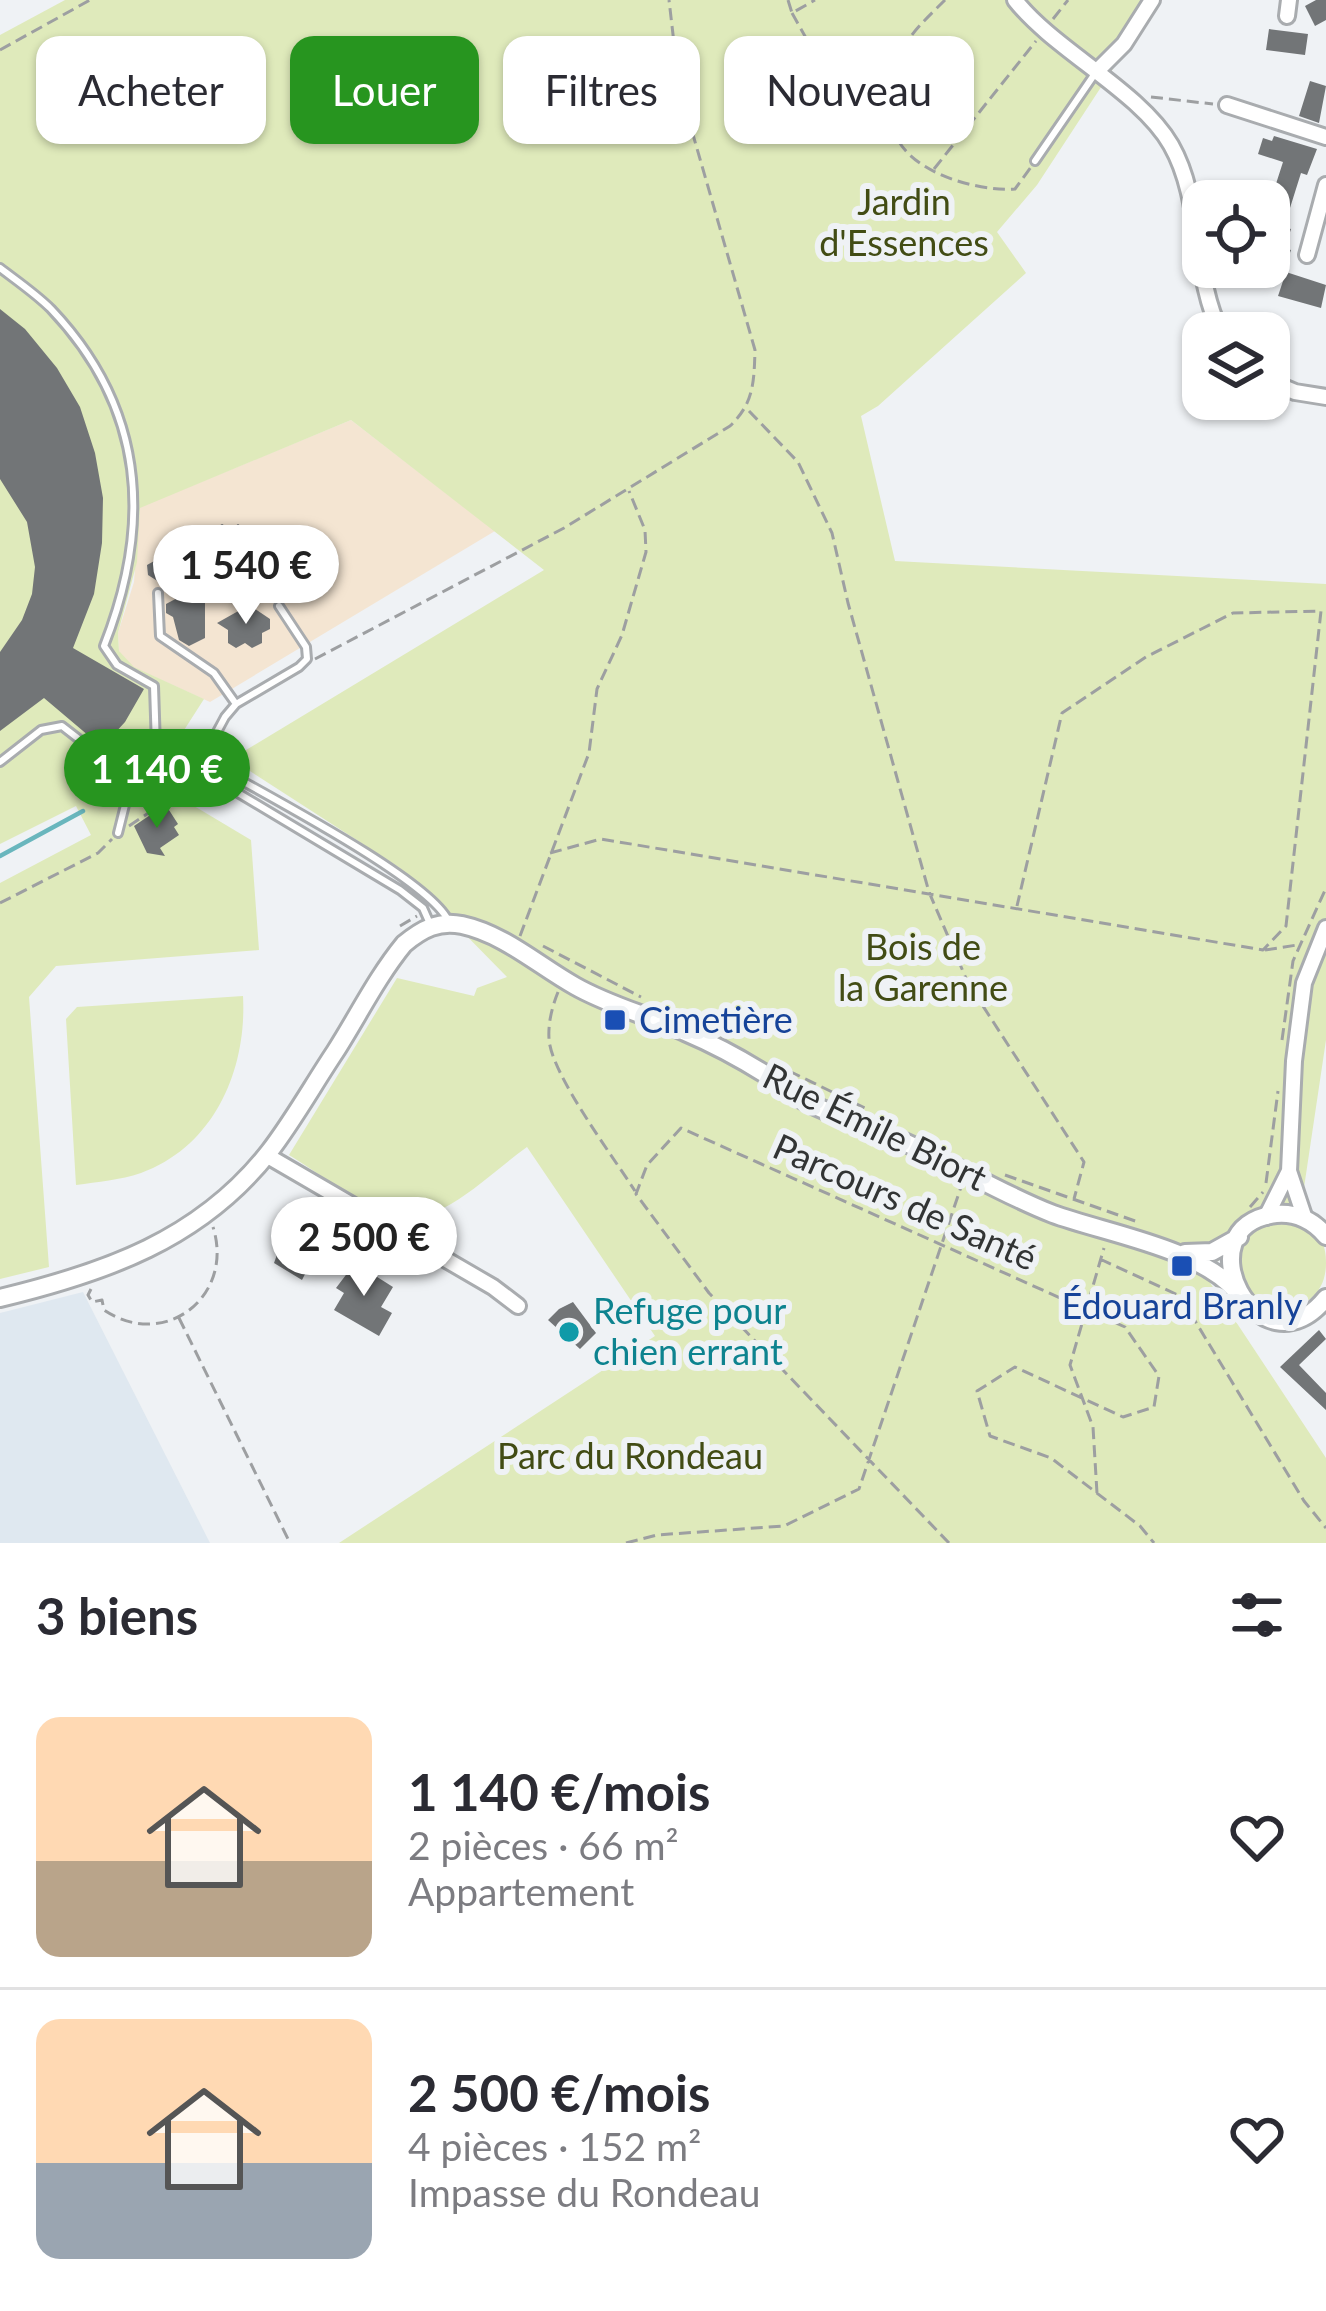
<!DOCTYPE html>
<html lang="fr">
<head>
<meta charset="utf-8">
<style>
	body { margin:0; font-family:Lato,sans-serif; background:#f7f7f7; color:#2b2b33; height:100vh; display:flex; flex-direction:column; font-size:45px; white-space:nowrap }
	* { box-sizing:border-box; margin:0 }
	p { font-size:39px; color:#7c7c81 }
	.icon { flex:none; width:66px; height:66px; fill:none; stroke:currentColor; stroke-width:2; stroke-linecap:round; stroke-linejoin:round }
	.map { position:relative; height:1543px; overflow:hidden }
	.sheet { display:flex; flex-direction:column; background:#fff; flex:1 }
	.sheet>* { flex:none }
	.top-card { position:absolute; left:36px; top:36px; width:1254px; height:108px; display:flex; gap:24px }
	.tools { position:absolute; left:1182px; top:180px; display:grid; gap:24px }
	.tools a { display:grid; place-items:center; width:108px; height:108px; border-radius:24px; background:#fff; box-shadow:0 3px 9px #0004; font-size:60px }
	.price { position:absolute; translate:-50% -102px; padding:0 27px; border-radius:42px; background:#fff; color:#222; font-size:39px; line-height:78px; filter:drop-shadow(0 3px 6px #0008) }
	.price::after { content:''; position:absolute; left:50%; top:72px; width:36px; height:27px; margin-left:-18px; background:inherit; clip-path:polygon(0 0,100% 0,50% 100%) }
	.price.selected { background:#27951f; color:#fff }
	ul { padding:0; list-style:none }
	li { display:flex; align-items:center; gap:36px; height:300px; padding:0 36px }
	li+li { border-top:3px solid #e1e1e2 }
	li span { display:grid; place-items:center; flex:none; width:336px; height:240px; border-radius:24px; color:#555 }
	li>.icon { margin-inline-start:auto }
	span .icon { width:144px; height:144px; fill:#fffc; stroke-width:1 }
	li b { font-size:51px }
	h2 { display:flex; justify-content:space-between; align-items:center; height:144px; padding:0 36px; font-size:51px }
	.pill { padding:0 42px; border-radius:24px; background:#fff; box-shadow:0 3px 9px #0004; font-size:42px; line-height:108px }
	.pill.selected { background:#27951f; color:#fff }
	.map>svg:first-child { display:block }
	.built { fill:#dfe8f0 }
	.education { fill:#f4e5d2 }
	.green { fill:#dfeabb }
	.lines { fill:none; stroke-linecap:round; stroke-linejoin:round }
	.stream { stroke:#69b6bd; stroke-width:4.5 }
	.building { fill:#727577 }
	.service-casing { stroke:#a9acaf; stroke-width:12 }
	.minor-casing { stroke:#a9acaf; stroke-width:20 }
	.tertiary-casing { stroke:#a9acaf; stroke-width:22 }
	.path { stroke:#9d9fa1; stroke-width:3; stroke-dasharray:12 6; stroke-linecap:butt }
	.service { stroke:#fff; stroke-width:6 }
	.minor { stroke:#fff; stroke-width:14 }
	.tertiary { stroke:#fff; stroke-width:16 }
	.transit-dot { fill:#1a4fb4; stroke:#eff2f5; stroke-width:4.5 }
	.culture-dot { fill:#0f9aa8; stroke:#eff2f5; stroke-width:4.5 }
	.labels { text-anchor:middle; stroke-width:12; stroke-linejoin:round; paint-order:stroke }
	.park-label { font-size:36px; fill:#424c14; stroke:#eff2f5 }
	.transit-label { font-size:36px; fill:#164399; stroke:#eff2f5; text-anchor:start }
	.street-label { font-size:36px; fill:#323434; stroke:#eff2f5 }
	.culture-label { font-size:36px; fill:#0d838f; stroke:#eff2f5; text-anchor:start }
</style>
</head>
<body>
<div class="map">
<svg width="1326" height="1543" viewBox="0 0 1326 1543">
	<rect width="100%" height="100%" fill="#eff2f5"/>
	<path class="built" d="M83,1292L210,1543H0V1313Z"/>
	<path class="education" d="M351,420L495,531L210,702L133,667L124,660L119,651L118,633L134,582L140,507Z"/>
	<path class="green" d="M65,0H1158L1037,185L997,232L1026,273L878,406L861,416L895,561L1326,584V1040L1302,1201L1294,1221C1301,1226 1312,1230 1318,1237C1325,1244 1326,1254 1326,1263C1326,1330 1223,1320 1242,1244L1203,1272L1326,1458V1543H339L655,1336L527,1147C502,1165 478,1188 451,1204C396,1237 335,1183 289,1155L397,978L474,996L477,988L507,977L400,868L239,764L236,756L544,570L351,420L140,508L137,562L118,633L119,651L134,667L204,699L179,738L201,750L174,794L251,840L259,950L56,966L29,997L49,1267L0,1279V883L91,835L76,806L0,844V35Z
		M243,996C247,1069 215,1146 141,1173C120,1180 98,1182 76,1185L66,1019L77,1007Z"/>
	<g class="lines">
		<path class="stream" d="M0,856L83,811"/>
	</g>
	<path class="building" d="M1316,0H1326V20L1315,26L1305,6Z
		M1269,29L1308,34L1305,55L1266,50Z
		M1310,81L1326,86L1319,123L1299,116Z
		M1274,136L1317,149L1307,175L1301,173L1284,227L1291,229L1285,248L1291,250L1286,264L1269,258V200L1262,197L1265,188L1274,190L1283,162L1258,154L1263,138L1272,141Z
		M1286,272L1326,285L1321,308L1278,296Z
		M0,309L25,329L57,368L80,407L95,453L103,498L102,543L94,594L73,648L144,689L125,722L102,747L44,698L0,731V652L22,620L32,594L35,567L27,522L0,479Z
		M222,524L231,529L238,524L247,530V539L230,549L214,538V529Z
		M181,528L198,539V548L181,558V596L196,587L203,591L205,602V638L189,646L179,640L173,617L166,613V604L181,596L148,575L147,565L156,560V552L165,547L164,537Z
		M257,569L269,589L242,606L230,586Z
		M249,605L270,619V629L262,633V643L252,648L245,643L236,648L228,643V630L217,623Z
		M159,809L169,810L178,824L174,827L179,835L160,848L165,856L147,853L134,826Z
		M296,1220L324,1237L302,1280L274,1263L284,1235Z
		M355,1263L393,1287L381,1307L392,1313L379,1336L334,1310L344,1293L336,1288Z
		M573,1302L596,1333L580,1349L548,1320L559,1309Z
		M1319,1330L1326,1339L1299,1365L1326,1393V1410L1280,1367Z"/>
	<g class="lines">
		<g class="service-casing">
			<path id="service" d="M1035,161L1094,75
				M0,268C17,281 36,294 51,309C146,409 152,524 104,646L117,665L154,686L156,747L197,770
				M158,593L160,636L214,673L236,704
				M279,606L306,647L307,659L299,667L236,704L225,717L195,773L223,784L400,890L423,908L431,926
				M203,759C254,789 425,876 448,920
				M0,762L41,730L62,726L120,771L156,747
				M118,833L127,797L120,771"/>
		</g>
		<g class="minor-casing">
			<path id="minor" d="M1015,0C1054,50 1140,91 1171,145C1203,201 1192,275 1221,333
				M1287,16L1289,0
				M1096,72L1124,44L1152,0
				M1227,105L1326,137
				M1307,255L1326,185
				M1269,381L1295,392L1326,397
				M266,1155L493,1287L518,1306
				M1266,1217L1289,1171
				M1305,1219L1289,1171L1294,1061L1304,983L1326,928"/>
		</g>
		<g class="tertiary-casing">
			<path id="tertiary" d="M1326,1236C1314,1221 1296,1212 1276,1214C1179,1226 1259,1380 1326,1298
				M1185,1253L1212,1252L1239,1237
				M0,1298C104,1273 200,1240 269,1152C293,1121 313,1085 335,1052C358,1016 377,977 404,944C422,929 439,920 462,925C504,934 539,966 575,986C610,1006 648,1015 685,1032C711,1043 741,1059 765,1074C778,1082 790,1093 803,1100C831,1115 859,1123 888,1135C944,1158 996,1192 1053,1214C1105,1233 1199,1248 1236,1291"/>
		</g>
		<path class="path" d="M788,0L792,13L815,0
			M945,0C927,18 901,41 895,67C893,76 899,86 898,95C897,101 893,107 892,113C888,168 974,192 1015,189L1031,167
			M792,13L819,61L891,116
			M1053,19L1068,0
			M0,50L90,0
			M1151,97L1213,104
			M934,169L1036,41
			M749,411L798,462L832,533L848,603L929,892L968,983L1084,1162L1074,1199
			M315,659L564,528L730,426C754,403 754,382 755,350L679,86L669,0
			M129,826L159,806L180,799L191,780
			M550,853L601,839L1263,950L1286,926L1321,611L1233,613L1146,657L1062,713L1017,906
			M0,903L98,853L112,839
			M400,926L417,916
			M520,936L589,753L597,689L622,635L646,552L645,530L629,491
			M543,946L641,997
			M1265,950L1297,945
			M558,992C552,1007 548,1023 549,1039C551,1074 614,1158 635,1191
			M1282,1040L1293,961L1326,888
			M789,1071L867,1109
			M1005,1175L1138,1222
			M1266,1183L1278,1091
			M1250,1207L1263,1192
			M1100,1259L1180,1296L1304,1501L1326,1528
			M91,1289L88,1295L92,1302L102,1300L104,1310C165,1351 235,1296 213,1227
			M179,1318L290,1543
			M1097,1493L1093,1427L1070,1365L1104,1248
			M626,1543L657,1535L784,1526L859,1489L961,1187
			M949,1543L709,1293L636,1194L647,1165L681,1128L1125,1327L1159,1376L1154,1407L1123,1417L1015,1367L977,1391L990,1436L1051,1458L1140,1526L1154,1543"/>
		<use href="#service" class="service"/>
		<use href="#minor" class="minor"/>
		<use href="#tertiary" class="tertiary"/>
	</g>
	<g class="transit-dot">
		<rect x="603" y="1008" width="24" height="24" rx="6"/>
		<rect x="1170" y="1254" width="24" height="24" rx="6"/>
	</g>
	<circle class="culture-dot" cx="569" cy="1332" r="12"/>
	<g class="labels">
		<g class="park-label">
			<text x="904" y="215">Jardin<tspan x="904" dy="41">d'Essences</tspan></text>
			<text x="923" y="960">Bois de<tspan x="923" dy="41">la Garenne</tspan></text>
			<text x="630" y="1469">Parc du Rondeau</text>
		</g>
		<g class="transit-label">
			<text x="639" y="1033">Cimetière</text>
			<text x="1182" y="1319" text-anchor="middle">Édouard Branly</text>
		</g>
		<g class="street-label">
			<text transform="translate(875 1127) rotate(26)" y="13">Rue Émile Biort</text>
			<text transform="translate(905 1202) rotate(24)" y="13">Parcours de Santé</text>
		</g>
		<g class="culture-label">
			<text x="593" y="1324">Refuge pour<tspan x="593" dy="41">chien errant</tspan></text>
		</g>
	</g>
</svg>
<div class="tools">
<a><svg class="icon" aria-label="locate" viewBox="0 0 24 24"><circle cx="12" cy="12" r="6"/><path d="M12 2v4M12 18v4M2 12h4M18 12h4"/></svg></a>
<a><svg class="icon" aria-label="layers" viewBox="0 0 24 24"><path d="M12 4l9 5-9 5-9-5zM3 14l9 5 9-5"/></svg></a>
</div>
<b class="price" style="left:246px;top:627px">1 540 €</b>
<b class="price selected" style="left:157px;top:831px">1 140 €</b>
<b class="price" style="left:364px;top:1299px">2 500 €</b>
<div class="top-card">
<a class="pill">Acheter</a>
<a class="pill selected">Louer</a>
<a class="pill">Filtres</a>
<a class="pill">Nouveau</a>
</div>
</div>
<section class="sheet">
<h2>3 biens<svg class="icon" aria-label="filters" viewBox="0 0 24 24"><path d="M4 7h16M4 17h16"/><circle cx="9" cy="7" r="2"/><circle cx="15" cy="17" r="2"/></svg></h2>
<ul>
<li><span style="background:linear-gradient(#ffd9b3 60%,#b9a48a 0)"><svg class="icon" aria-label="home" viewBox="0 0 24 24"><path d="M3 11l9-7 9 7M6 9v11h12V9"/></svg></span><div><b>1 140 €/mois</b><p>2 pièces · 66 m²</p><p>Appartement</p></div><svg class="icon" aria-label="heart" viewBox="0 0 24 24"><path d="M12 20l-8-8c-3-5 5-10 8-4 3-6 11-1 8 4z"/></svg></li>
<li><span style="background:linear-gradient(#ffd9b3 60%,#9aa5b1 0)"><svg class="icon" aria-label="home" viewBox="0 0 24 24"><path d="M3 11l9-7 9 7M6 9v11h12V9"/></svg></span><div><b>2 500 €/mois</b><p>4 pièces · 152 m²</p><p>Impasse du Rondeau</p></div><svg class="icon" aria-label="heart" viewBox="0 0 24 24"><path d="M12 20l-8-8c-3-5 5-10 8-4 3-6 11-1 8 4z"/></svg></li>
</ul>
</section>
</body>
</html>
